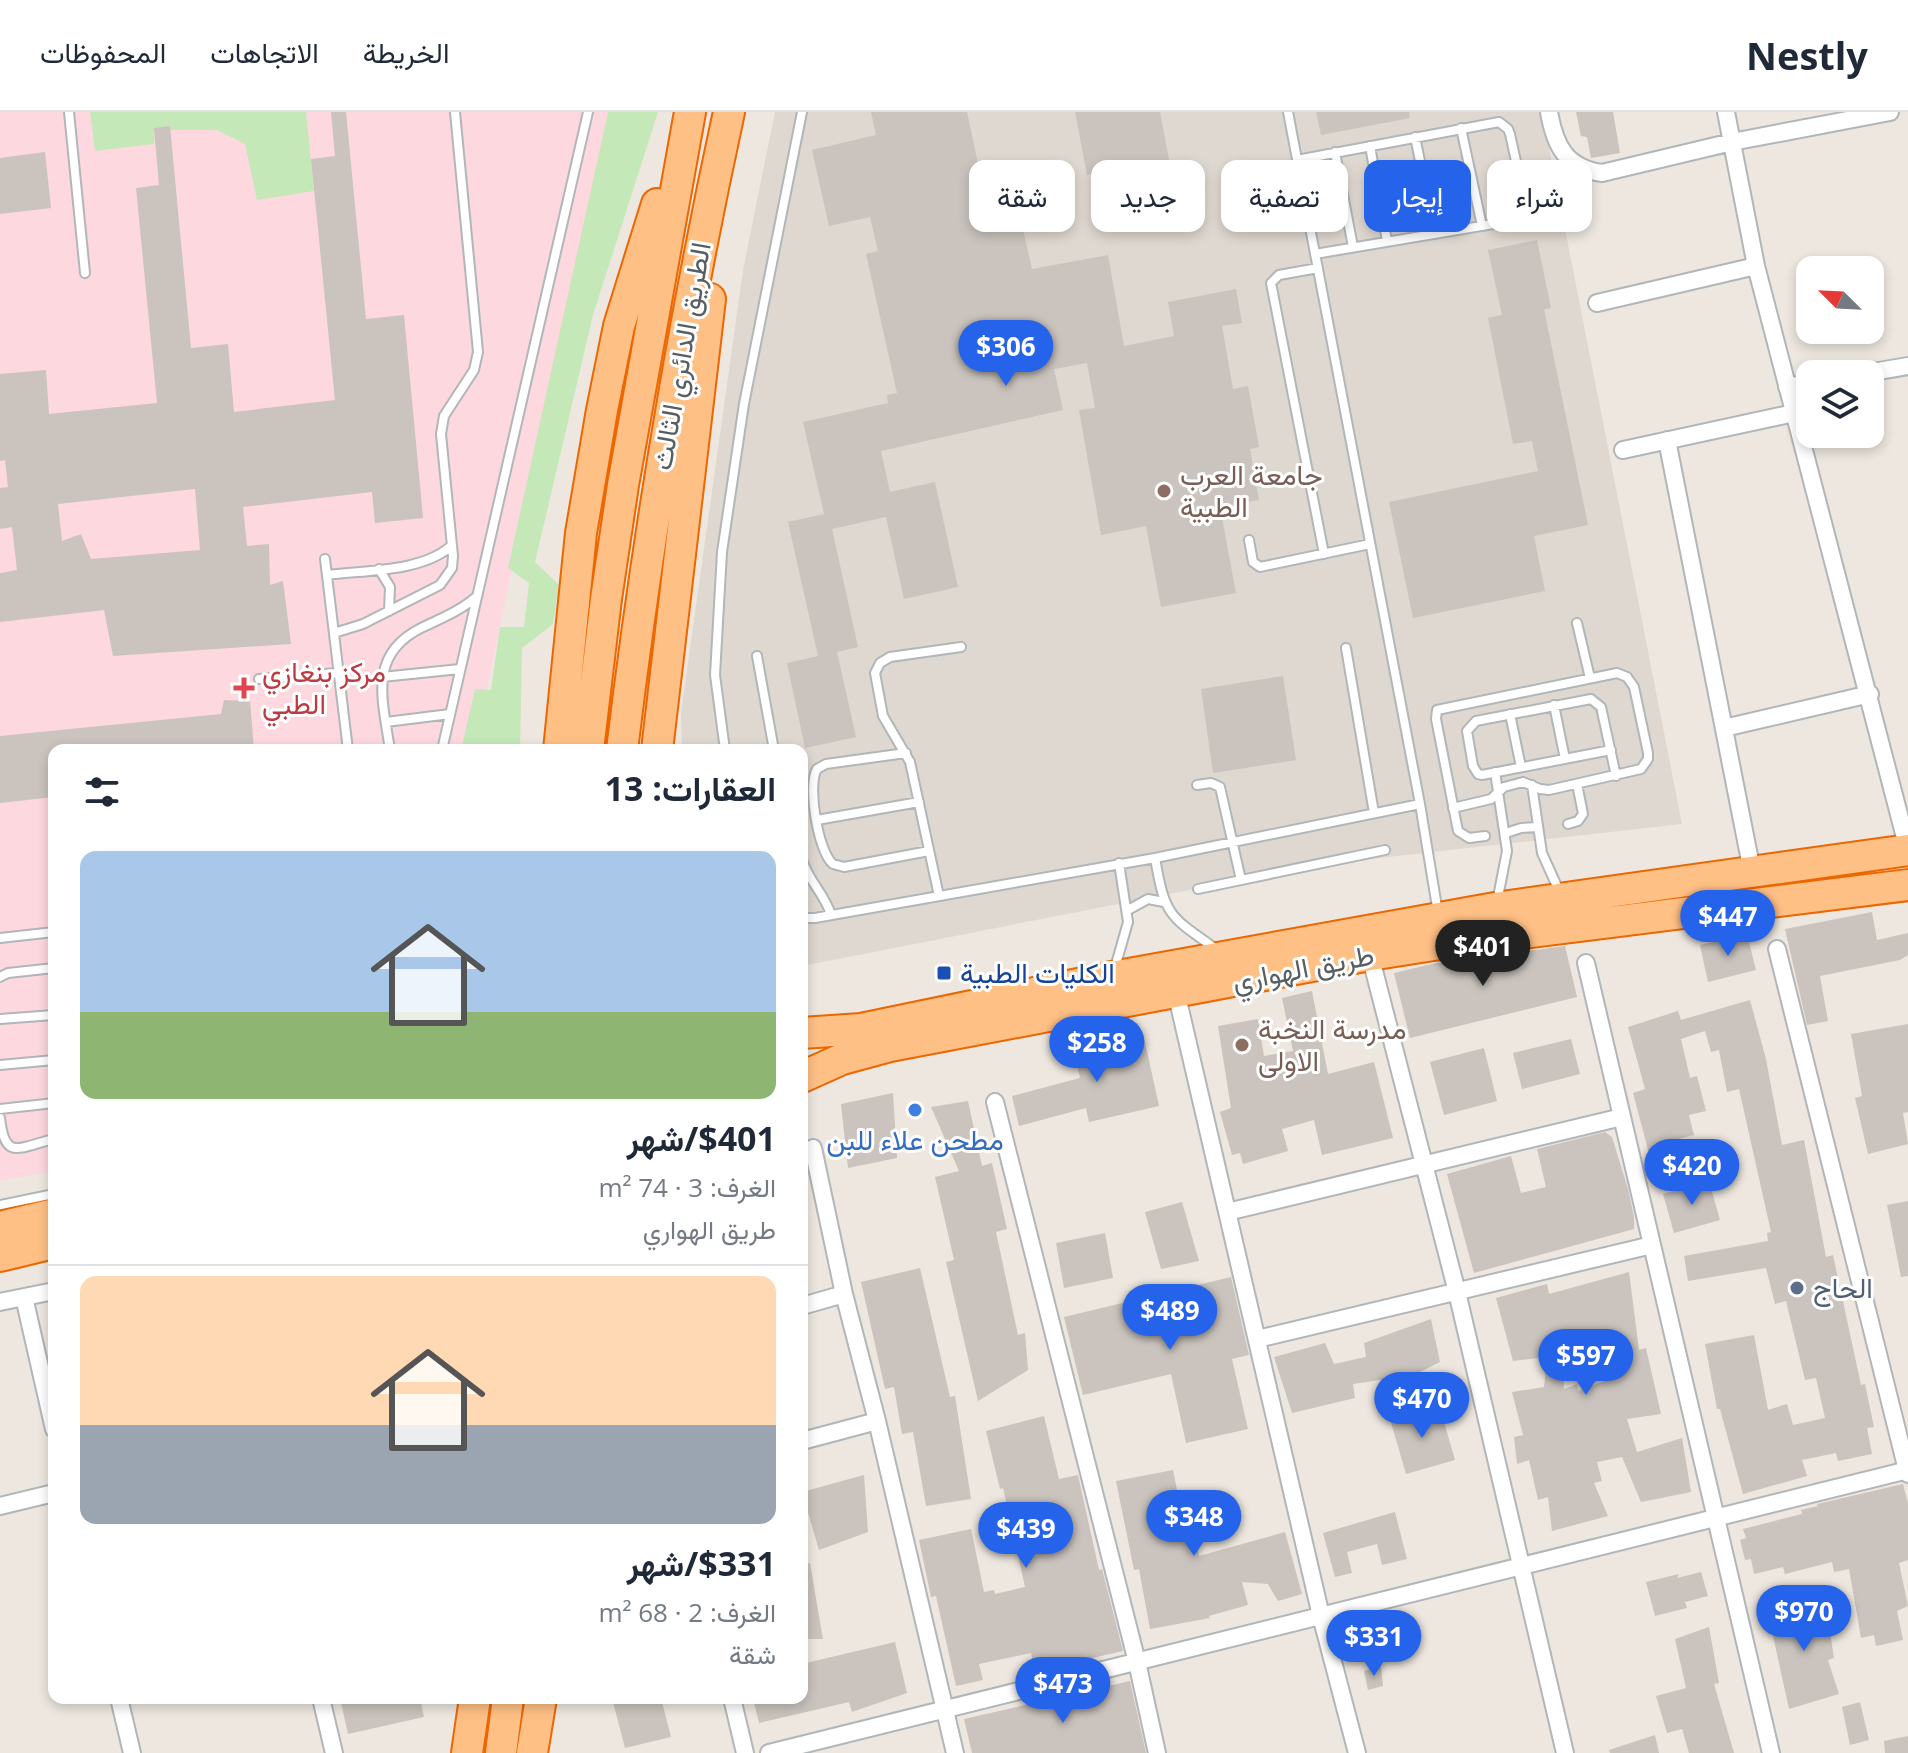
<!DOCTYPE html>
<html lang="ar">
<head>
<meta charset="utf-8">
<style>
	body { margin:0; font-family:"Open Sans",Vazirmatn,sans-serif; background:#f2f2f3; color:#1f2937; direction:rtl; height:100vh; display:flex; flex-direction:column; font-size:30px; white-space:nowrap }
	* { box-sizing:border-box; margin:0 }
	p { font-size:26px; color:#747a83 }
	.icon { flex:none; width:44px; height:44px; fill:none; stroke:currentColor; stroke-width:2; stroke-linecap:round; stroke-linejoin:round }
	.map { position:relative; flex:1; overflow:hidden; direction:ltr }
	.side { position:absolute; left:48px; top:632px; width:760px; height:960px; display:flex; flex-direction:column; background:#fff; border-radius:16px; box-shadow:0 4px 12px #0003; direction:rtl }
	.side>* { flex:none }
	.guide { position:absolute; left:832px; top:48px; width:760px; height:72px; direction:rtl; display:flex; gap:16px }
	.needle { width:52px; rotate:294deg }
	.buttons { position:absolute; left:1796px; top:144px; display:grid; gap:16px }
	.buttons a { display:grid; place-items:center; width:88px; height:88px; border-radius:16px; background:#fff; box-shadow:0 4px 12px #0003; font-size:40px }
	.price { position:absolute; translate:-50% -68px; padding:0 18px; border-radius:28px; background:#2563eb; color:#fff; font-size:26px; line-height:52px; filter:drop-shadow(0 2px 4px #0008) }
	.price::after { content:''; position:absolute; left:50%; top:48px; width:24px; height:18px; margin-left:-12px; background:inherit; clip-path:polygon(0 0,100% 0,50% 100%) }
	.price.current { background:#222; color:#fff }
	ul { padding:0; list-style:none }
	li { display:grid; align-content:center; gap:16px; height:424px; padding:0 32px }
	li+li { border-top:2px solid #e0e1e3 }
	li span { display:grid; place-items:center; height:248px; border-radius:16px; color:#555 }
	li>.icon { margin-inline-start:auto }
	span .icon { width:144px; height:144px; fill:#fffc; stroke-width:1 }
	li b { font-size:34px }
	h2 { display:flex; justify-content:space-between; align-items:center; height:96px; padding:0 32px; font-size:34px }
	.tag { padding:0 28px; border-radius:16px; background:#fff; box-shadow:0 4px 12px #0003; font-size:28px; line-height:72px }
	.tag.current { background:#2563eb; color:#fff }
	header { display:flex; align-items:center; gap:48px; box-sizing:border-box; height:112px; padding:0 40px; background:#fff; border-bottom:2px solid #e0e1e3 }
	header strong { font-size:38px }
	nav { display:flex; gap:44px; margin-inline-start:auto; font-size:28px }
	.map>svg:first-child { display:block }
	.education { fill:#dfd8d0 }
	.medical { fill:#fdd8df }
	.green { fill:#c5e8b9 }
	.building { fill:#cac3be; fill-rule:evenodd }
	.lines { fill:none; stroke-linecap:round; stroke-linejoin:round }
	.lane-casing { stroke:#b1b6b9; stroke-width:12 }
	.street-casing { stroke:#b1b6b9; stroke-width:20 }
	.highway-casing { stroke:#ed6600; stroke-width:34 }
	.lane { stroke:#fff; stroke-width:8 }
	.street { stroke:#fff; stroke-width:16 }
	.highway { stroke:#ffc085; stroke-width:30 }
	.education-dot { fill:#8d6e63; stroke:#fff; stroke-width:3 }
	.health-dot { fill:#e0444e; stroke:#fff; stroke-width:3 }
	.transit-dot { fill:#1a4fb4; stroke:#fff; stroke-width:3 }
	.shop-dot { fill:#3f7fe0; stroke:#fff; stroke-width:3 }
	.service-dot { fill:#5c6f8a; stroke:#fff; stroke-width:3 }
	.labels { text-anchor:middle; stroke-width:6; stroke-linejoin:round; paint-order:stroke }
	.street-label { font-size:28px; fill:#585f62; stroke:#fff }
	.education-label { font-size:28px; fill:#785e54; stroke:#fff; text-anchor:start }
	.health-label { font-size:28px; fill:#be3a42; stroke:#fff; text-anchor:start }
	.transit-label { font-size:28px; fill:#164399; stroke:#fff; text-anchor:start }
	.shop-label { font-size:28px; fill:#366cbe; stroke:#fff }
	.service-label { font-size:28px; fill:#4e5e75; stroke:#fff; text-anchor:start }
</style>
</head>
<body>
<header>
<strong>Nestly</strong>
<nav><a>الخريطة</a><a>الاتجاهات</a><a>المحفوظات</a></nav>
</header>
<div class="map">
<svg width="1908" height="1641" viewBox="0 0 1908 1641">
	<rect width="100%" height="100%" fill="#ede7df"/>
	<path class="education" d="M775,0H1542L1682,712L1317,753L802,854V638H682L681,601L743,158Z"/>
	<path class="medical" d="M0,0H608L474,638H54V1059L0,1069Z"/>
	<path class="green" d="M90,0H306L314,79L257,88L245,32L217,18H170L169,14L155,16L154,32L95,39Z
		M608,0H658L593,203L535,450L559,473L553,512L522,536L520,638H461L475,577L491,578L500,515H524L529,471L508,456Z"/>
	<path class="building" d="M331,0H346L366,207L404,203L423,406L375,411L372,380L243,395L247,434L269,432L270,473L283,469L291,532L113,544L104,498L0,510V461L17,458L12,415L0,417V376L8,375L5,348L0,349V262L46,258L49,302L157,291L136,76L159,73L154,16L170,14L191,236L228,232L234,300L335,288L311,47L335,44ZM195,377L200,438L91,447L81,422L62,429L58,392Z
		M871,0H967L986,89L1015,83L1032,157L1108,143L1124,234L1174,224L1168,190L1236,177L1242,211L1222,214L1233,277L1248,274L1259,335L1250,337L1259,388L1220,395L1236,481L1161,495L1146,414L1101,423L1079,298L1095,296L1087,251L1054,257L1063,298L881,339L890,380L935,370L958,475L904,487L886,405L832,417L858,535L837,540L856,625L805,636L787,551L818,544L788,410L824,402L803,310L888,291L887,283L897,281L866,142L878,139L870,105L829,114L812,38L876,23Z
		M1075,0H1160L1169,48L1087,63Z
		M1316,0H1409L1410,6L1321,23Z
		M1576,0H1613L1620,41L1591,46L1587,25L1581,24Z
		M45,40L51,96L0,102V46Z
		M1537,128L1551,196L1544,197L1588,413L1534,424L1545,479L1413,506L1389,390L1538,359L1532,329L1513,332L1488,206L1502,203L1488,138Z
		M1283,564L1296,648L1213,661L1201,577Z
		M224,588L250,589L254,638H54V685L0,691V624L221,602Z
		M1872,800L1877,828L1908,821V843L1900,848L1820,864L1828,909L1807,913L1785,817Z
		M1747,822L1756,858L1708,870L1700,833Z
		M1565,834L1577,885L1410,926L1394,861L1436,851Z
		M1312,879L1328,962L1374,950L1393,1026L1322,1043L1314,1008L1282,1017L1288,1039L1243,1052L1240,1041L1232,1043L1220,1000L1231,996L1218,914L1258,907L1264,944L1293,939L1282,886Z
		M1750,888L1766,947L1782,1033L1804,1028L1826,1145L1833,1143L1861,1273L1865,1272L1874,1315L1867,1316L1872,1342L1838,1349L1836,1341L1802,1348L1807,1364L1743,1382L1720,1297H1717L1705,1232L1754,1223L1768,1298L1787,1292L1793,1313L1825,1306L1816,1266L1805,1268L1786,1189L1775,1192L1766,1156L1688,1169L1684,1144L1768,1129L1767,1121L1771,1120L1739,977L1727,980L1719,938L1711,940L1705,919L1681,927L1690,966L1697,964L1706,999L1689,1003L1694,1023L1666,1030L1669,1040L1650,1045L1633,981L1645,977L1628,915L1678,899L1681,908Z
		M1908,912V1000L1903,1001L1908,1032L1868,1042L1855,986L1862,984L1851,922Z
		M1143,921L1159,994L1089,1010L1086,996L1019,1014L1012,984L1080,966L1073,937Z
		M1571,927L1580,962L1522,977L1513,941Z
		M1484,936L1497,989L1444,1003L1430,950Z
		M893,981L897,1046L848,1056L841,992Z
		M968,989L982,1054L992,1051L1007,1117L996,1120L1018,1223L1025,1221L1028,1258L978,1289L946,1150L954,1148L935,1065L959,1059L931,995Z
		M1605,1020L1612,1025L1628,1077L1634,1105V1117L1474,1161L1447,1062L1511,1044L1521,1081L1546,1075L1537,1037Z
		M1709,1069L1720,1108L1674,1121L1663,1082Z
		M1908,1089V1164L1901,1165L1887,1093Z
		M1182,1090L1199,1149L1161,1157L1145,1100Z
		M1105,1121L1113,1166L1064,1176L1056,1131Z
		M920,1156L950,1285L955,1284L971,1387L926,1394L913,1320L902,1322L894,1275L885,1277L861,1170Z
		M1629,1160L1639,1238L1646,1236L1661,1302L1627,1307L1637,1340L1682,1326L1691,1380L1641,1390L1622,1345L1597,1350L1602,1369L1594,1371L1608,1404L1552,1419L1548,1385L1538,1388L1529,1348L1517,1352L1514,1325L1523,1323L1512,1280L1544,1275L1547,1245L1513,1249L1496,1186L1547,1172L1549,1182ZM1612,1228L1626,1261L1578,1279L1577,1272L1564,1277L1563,1241Z
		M1231,1165L1249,1243L1232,1247L1248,1317L1186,1331L1171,1262L1083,1283L1064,1205Z
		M1431,1207L1440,1250L1414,1263L1353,1272L1355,1286L1292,1301L1274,1245L1325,1231L1334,1252L1366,1245L1364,1231Z
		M1439,1293L1455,1348L1406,1362L1390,1307Z
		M1044,1304L1059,1367L1078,1363L1099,1458L1102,1457L1123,1539L1035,1559L1031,1541L979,1552L983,1568L956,1574L936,1484L931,1485L919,1428L971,1417L984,1480L994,1478L995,1482L1025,1475L1003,1376L1000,1377L986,1319Z
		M1173,1358L1180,1393L1189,1391L1199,1444L1285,1420L1302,1482L1278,1489L1268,1472L1242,1470L1248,1493L1209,1504L1210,1506L1150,1517L1139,1457L1134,1458L1116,1369Z
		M864,1363L868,1420L819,1438L802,1380Z
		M1903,1372L1908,1391V1448L1899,1451L1908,1494L1897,1499L1903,1528L1876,1534L1874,1523L1861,1526L1849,1457L1834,1460L1832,1450L1785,1462L1783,1455L1754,1462L1751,1447L1745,1448L1740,1428L1746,1426L1743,1417L1802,1402L1801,1398L1818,1394L1817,1392Z
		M1395,1400L1407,1447L1382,1453L1377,1432L1347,1440L1352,1461L1335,1465L1323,1421Z
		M810,1451L823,1527H802V1452Z
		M1701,1460L1708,1484L1685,1490L1687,1496L1655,1504L1646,1470L1679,1462L1677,1466Z
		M1818,1488L1828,1507L1834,1546L1828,1548L1839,1582L1789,1597L1768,1501Z
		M1709,1515L1719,1571L1714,1572L1734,1641H1689L1682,1617L1667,1621L1656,1584L1686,1576L1675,1527Z
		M895,1530L907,1581L852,1600L849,1590L759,1611L753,1586H802V1552Z
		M1381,1554L1383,1574L1368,1578L1364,1559Z
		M1130,1569L1146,1641H972L964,1607Z
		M340,1586H420L424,1605L348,1622Z
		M612,1586H661L671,1625L625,1636Z
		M1860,1590L1869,1628L1850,1633L1842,1595Z
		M1655,1623L1659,1641H1610L1609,1638Z
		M1908,1624V1641H1885L1884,1629Z"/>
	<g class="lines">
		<g class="lane-casing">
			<path id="lane" d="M69,0L85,161
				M1288,0L1420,692L1438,801
				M1461,16L1482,114
				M1415,25L1435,121
				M1370,34L1387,129
				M1335,40L1353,135
				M1297,48L1499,10L1508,17L1510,22L1525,90L1523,100L1511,109L1315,142
				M1318,156L1279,163L1271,171L1324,442
				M1249,428L1253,450L1260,455L1370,432
				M325,447L348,638
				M379,457L390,475L389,499
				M327,463C365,458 424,460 452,433
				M1577,511L1590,566
				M334,521L363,512L440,473L452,456L453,444L441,322L444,304L474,258L478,240L455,0
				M1346,536L1374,701
				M757,544L774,638
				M382,565L460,557
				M259,567L338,561
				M1554,593L1565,647
				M1510,602L1521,655
				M386,610L450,602
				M390,638C383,589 367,543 421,516C440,507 460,499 476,485
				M442,638L588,0
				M725,638L715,563L722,440L744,292L802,0
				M1611,638L1482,663L1478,662L1473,654L1467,619L1476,609L1591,587L1601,595L1616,664
				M906,641L826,652L817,657C807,673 818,740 833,752L844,755L929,739
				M1495,660L1507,739L1497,790
				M1197,673L1211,671L1220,675L1241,768
				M1532,673L1542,741L1560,781
				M1453,696L1491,687L1504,675L1523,670L1540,677L1549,678L1641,657L1648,647V641L1634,575L1627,565L1617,561L1437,598L1436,607L1458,719L1469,726L1485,724
				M817,708L919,690
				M1568,712L1578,709L1583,702L1577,672
				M1506,721L1521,716L1538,715
				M1155,746C1165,804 1169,804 1216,837
				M802,747C808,769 825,782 831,803
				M1198,777L1385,738
				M939,784L910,650L883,604L875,561L880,551L890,545L961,535
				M1128,798L1148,787L1164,790
				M802,806H815L1155,746L1420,692
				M0,826L54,820
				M1114,859L1128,810L1119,751
				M0,865L8,861L54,856
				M0,907L54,903
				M0,953L54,948
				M0,997L54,991
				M0,1006C5,1050 19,1035 54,1027
				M0,1093L54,1082"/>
		</g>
		<g class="street-casing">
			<path id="street" d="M1549,0C1555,34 1566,56 1602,61L1732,30L1890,0
				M1726,0L1756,154L1908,737
				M1597,191L1756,154
				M1861,262L1908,254
				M1787,275L1810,271
				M1667,328L1752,759
				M1623,338L1794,301
				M1724,616L1870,582
				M1777,837L1908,1362
				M1370,843L1457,1180L1565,1641
				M1586,851L1771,1641
				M1176,880L1321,1504L1357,1641
				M995,990L1137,1550L1157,1641
				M813,1036L844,1182L877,1309L955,1641
				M1227,1100L1622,1005
				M24,1185L54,1317
				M0,1190L54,1179
				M802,1194L844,1182
				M1257,1227L1652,1133
				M802,1329L877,1309
				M0,1394L54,1381
				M119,1586L132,1641
				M321,1586L334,1641
				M732,1586L745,1641
				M769,1641L1908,1358"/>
		</g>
		<g class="highway-casing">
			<path id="highway" d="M559,638L581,421L602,298L619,214L657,92
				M588,638L606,487L623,373L690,0
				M622,638C648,424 683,211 729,0
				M657,638L710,187
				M802,921L861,917L1112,865L1495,796L1908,738
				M802,965L842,947L890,934L1370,843L1459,829L1908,773
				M0,1115L54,1102
				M0,1144L54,1131
				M467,1641L475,1586
				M501,1641L508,1586
				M532,1641L541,1586"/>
		</g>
		<use href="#lane" class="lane"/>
		<use href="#street" class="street"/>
		<use href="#highway" class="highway"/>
	</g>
	<g class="education-dot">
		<circle cx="1164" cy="379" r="8"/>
		<circle cx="1242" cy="933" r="8"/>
	</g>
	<path class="health-dot" d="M240 564h8v8h8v8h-8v8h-8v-8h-8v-8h8z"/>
	<rect class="transit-dot" x="936" y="853" width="16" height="16" rx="4"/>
	<circle class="shop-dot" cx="915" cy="998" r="8"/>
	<circle class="service-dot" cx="1797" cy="1176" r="8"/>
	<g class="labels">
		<g class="street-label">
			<text transform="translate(681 244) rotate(-80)" y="10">الطريق الدائري الثالث</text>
			<text transform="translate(1303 856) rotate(-11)" y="10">طريق الهواري</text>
		</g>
		<g class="education-label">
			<text x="1180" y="373">جامعة العرب<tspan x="1180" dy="32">الطبية</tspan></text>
			<text x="1258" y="927">مدرسة النخبة<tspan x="1258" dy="32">الاولى</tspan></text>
		</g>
		<g class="health-label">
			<text x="262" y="570">مركز بنغازي<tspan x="262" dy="32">الطبي</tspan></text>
		</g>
		<g class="transit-label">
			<text x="960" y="871">الكليات الطبية</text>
		</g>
		<g class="shop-label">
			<text x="915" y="1038">مطحن علاء للبن</text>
		</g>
		<g class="service-label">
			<text x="1813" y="1186">الحاج</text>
		</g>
	</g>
</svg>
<div class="buttons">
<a><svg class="needle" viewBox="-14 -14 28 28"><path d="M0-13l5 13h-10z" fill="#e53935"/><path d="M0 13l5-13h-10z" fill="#747a83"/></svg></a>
<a><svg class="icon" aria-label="layers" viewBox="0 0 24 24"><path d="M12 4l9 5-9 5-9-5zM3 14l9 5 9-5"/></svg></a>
</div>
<b class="price" style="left:1006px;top:276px">$306</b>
<b class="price" style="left:1728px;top:846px">$447</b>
<b class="price current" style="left:1483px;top:876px">$401</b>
<b class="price" style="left:1097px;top:972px">$258</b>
<b class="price" style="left:1692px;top:1095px">$420</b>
<b class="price" style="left:1170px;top:1240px">$489</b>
<b class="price" style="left:1586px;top:1285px">$597</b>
<b class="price" style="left:1422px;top:1328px">$470</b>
<b class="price" style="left:1194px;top:1446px">$348</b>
<b class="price" style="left:1026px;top:1458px">$439</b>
<b class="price" style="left:1804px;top:1541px">$970</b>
<b class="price" style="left:1374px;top:1566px">$331</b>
<b class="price" style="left:1063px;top:1613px">$473</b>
<div class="guide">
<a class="tag">شراء</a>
<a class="tag current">إيجار</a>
<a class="tag">تصفية</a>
<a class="tag">جديد</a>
<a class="tag">شقة</a>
</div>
<section class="side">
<h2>العقارات: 13<svg class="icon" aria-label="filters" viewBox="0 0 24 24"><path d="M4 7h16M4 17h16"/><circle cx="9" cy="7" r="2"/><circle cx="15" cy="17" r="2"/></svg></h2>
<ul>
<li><span style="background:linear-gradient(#a9c7e8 65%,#8fb573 0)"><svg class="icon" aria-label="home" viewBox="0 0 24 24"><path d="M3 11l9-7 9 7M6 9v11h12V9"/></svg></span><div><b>$401/شهر</b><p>الغرف: 3 · 74 m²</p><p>طريق الهواري</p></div></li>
<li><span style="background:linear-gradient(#ffd9b3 60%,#9aa5b1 0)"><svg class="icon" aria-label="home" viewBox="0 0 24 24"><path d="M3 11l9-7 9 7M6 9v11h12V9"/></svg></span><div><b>$331/شهر</b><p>الغرف: 2 · 68 m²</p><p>شقة</p></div></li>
</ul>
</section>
</div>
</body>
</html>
